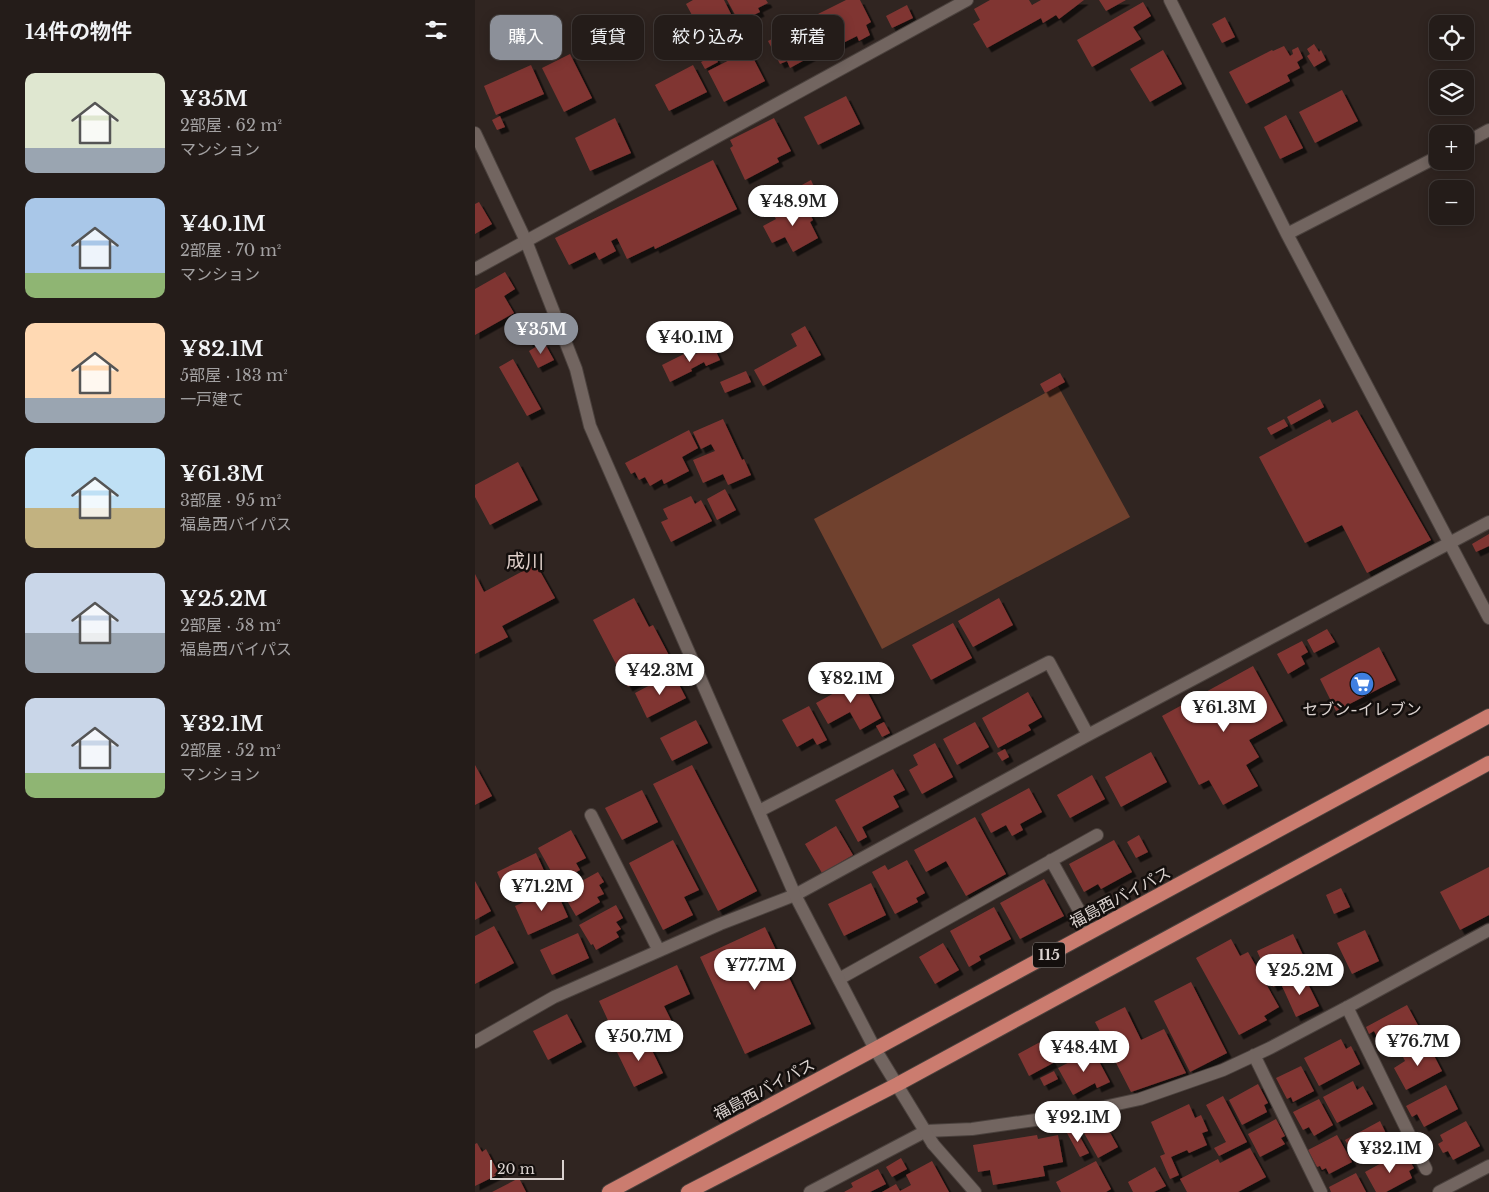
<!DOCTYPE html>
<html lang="ja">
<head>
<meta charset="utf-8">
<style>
	body { margin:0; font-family:"Libre Baskerville","Noto Sans JP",serif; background:#2c2522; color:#f1f3f6; height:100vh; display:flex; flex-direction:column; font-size:19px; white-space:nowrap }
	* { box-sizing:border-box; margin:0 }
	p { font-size:16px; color:#a3a1a2 }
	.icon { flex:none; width:28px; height:28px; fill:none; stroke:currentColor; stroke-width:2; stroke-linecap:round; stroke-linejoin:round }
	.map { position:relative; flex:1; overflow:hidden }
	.side { display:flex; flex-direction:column; background:#241c19; width:475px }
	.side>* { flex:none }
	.top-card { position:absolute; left:15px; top:15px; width:475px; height:45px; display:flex; gap:10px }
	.fabs { position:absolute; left:954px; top:15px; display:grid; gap:10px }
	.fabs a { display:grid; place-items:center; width:45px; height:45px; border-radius:10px; background:#241c19; box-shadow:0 2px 12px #0003,0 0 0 1px #413a38; font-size:25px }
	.scale { position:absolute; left:15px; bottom:12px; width:74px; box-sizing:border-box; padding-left:5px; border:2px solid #dad2cf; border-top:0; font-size:14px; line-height:18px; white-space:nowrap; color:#dad2cf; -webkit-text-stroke:4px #140f0d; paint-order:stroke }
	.price { position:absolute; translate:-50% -42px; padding:0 11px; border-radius:18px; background:#fff; color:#222; font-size:16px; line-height:32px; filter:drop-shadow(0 1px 2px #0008) }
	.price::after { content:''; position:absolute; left:50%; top:30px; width:15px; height:11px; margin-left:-8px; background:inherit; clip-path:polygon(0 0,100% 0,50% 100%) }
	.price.on { background:#8c9099; color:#fff }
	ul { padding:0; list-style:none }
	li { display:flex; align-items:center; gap:15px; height:125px; padding:0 25px }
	li span { display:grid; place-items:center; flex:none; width:140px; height:100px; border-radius:10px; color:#555 }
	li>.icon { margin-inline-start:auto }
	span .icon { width:60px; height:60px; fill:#fffc; stroke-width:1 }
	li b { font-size:21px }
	h2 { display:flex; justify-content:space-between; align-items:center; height:60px; padding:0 25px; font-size:21px }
	.pill { padding:0 18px; border-radius:10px; background:#241c19; box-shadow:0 2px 12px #0003,0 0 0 1px #413a38; font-size:18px; line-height:45px }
	.pill.on { background:#8c9099; color:#fff }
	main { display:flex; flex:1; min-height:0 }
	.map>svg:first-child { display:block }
	.green { fill:#70412e }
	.building { fill:#803633; filter:url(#shadow) }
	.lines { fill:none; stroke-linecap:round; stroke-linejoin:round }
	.minor-casing { stroke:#4a413d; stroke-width:14 }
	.tertiary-casing { stroke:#4a413d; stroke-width:14 }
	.trunk-casing { stroke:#4a413d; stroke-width:16 }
	.minor { stroke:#726560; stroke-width:12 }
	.tertiary { stroke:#726560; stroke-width:12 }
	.trunk { stroke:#cb7c6f; stroke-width:14 }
	.labels { text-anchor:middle; stroke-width:5; stroke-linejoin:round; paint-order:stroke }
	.shield { fill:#140f0d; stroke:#9f9895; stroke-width:1 }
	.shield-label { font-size:15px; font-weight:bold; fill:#dad2cf }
	.poi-label { font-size:16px; fill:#dad2cf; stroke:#140f0d }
	.street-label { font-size:16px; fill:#dad2cf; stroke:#140f0d }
	.quarter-label { font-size:19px; fill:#ddcec8; stroke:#140f0d }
</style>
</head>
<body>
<main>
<section class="side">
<h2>14件の物件<svg class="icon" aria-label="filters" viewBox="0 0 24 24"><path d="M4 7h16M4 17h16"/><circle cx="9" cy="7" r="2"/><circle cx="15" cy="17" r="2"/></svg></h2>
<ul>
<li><span style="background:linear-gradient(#dfe7d0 75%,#9aa5b1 0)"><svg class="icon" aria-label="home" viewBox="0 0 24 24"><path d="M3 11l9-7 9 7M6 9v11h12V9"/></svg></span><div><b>¥35M</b><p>2部屋 · 62 m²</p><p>マンション</p></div></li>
<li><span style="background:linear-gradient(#a9c7e8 75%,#8fb573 0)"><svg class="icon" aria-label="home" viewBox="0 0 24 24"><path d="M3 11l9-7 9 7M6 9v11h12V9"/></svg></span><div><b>¥40.1M</b><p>2部屋 · 70 m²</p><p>マンション</p></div></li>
<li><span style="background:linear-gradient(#ffd9b3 75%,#9aa5b1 0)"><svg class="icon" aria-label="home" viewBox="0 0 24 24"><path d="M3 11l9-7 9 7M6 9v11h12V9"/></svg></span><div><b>¥82.1M</b><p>5部屋 · 183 m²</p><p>一戸建て</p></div></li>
<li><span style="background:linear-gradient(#bfe0f5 60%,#c2b280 0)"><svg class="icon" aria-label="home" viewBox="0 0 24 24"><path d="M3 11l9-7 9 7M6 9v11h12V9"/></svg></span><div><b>¥61.3M</b><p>3部屋 · 95 m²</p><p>福島西バイパス</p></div></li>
<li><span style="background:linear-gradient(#c9d6e8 60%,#9aa5b1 0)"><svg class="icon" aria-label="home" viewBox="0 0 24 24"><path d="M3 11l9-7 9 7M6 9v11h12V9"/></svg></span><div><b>¥25.2M</b><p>2部屋 · 58 m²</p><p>福島西バイパス</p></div></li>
<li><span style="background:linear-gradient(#c9d6e8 75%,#8fb573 0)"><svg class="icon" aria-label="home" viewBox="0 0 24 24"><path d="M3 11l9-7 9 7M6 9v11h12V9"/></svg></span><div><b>¥32.1M</b><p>2部屋 · 52 m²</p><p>マンション</p></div></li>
</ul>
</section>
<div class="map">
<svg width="1014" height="1192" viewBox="0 0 1014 1192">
	<defs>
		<filter id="shadow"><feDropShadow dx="4.5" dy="4.5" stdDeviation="0" flood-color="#0009"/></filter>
	</defs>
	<rect width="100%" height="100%" fill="#302521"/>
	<path class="green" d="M583,386L655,517L407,649L339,519Z"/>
	<path class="building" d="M218,0H249L256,14L246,19L251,28L230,39L211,4Z
		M252,0H291L293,3L283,8L285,12L264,22Z
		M371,0H385L396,22L391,25L395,35L384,41L382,36L360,47L343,14Z
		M515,0H554L557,5L566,0H609L584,19L581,15L568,23L566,18L512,48L498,24L505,20L499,9Z
		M624,0H651L631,11Z
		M668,2L676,16L658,27L666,39L617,67L602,40Z
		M432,5L438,18L417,28L411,16Z
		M750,17L760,37L747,43L737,24Z
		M329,23L344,52L315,68L312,61L305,64L293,41Z
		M839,44L844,52L846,50L851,60L839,67L832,56L835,54L832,49Z
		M809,46L815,56L818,54L817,50L823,47L828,58L822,62L825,68L812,75L815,81L771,104L754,72L797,50L798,51Z
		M274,50L290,81L249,102L233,71Z
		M688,50L707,84L675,102L655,69Z
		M95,54L117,98L89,112L67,68Z
		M239,55L243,62L230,69L226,62Z
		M56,65L69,94L21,115L9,86Z
		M218,65L232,92L194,111L180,85Z
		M867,90L883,121L840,143L824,112Z
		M371,96L385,124L343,145L329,117Z
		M811,115L828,148L805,159L789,127Z
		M25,116L30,127L22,130L17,120Z
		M140,118L156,153L115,171L100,138Z
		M299,118L316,151L302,158L304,162L270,180L255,148L258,146L255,140Z
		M238,160L262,209L180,249L179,246L152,259L142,238L136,241L141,251L124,260L120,252L94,265L80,238Z
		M336,180L340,189L330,195L325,186Z
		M353,186L358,197L342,206L336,195Z
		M328,201L338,220L335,222L343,238L318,252L310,237L297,243L288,226L301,219L299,216Z
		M4,202L17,224L0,234V204Z
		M30,272L40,289L29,296L39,313L0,335V289Z
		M64,325L70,334L54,343L49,333Z
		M330,326L346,355L288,386L279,370L322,346L316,334Z
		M69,342L79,360L63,368L54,351Z
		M238,345L245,360L231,366L229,362L216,369L217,371L195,382L187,365L209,354L211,359Z
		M38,359L66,409L52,416L24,367Z
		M271,371L276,382L250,393L245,382Z
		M585,373L590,382L570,393L565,384Z
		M845,399L849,407L816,425L812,417Z
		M882,410L956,540L892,573L867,525L830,543L784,457L855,419L857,423Z
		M248,419L267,460L269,459L276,475L253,485L248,474L228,483L218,460L240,451L236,444L226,449L218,432Z
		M809,419L813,426L796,435L792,428Z
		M214,430L223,448L207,457L214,471L189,484L187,479L175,486L170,477L164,480L160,472L156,474L150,463Z
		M43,462L63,500L15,525L0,497V485Z
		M250,489L261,510L242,520L232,499Z
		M216,496L220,504L226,500L237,521L196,542L186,522L193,519L188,509Z
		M1014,534V546L1001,552L997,544Z
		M61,564L80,598L27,626L33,637L0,654V574L9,592Z
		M159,598L174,627L178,625L198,663L153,687L118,620Z
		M524,598L538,625L498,647L483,621Z
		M478,623L497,658L456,680L437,645Z
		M852,629L860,642L839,653L832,640Z
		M827,641L833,652L826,656L830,664L813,674L802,654Z
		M904,647L921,680L861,711L845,679Z
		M778,666L808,721L774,740L784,757L771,765L783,786L748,805L734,780L724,785L687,716Z
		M198,673L211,698L172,718L160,693Z
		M390,676L396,687L391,689L406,718L385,730L375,712L353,724L341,703Z
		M553,692L567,717L553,725L556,730L523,748L507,718Z
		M334,706L352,740L342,745L338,738L322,747L307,720Z
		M221,720L233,743L197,761L185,738Z
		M409,722L415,733L407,737L401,726Z
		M500,722L514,747L482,765L468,739Z
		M460,743L478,777L447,794L434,770L443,765L438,755Z
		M530,749L534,757L527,761L522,753Z
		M676,752L692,782L646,807L630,777Z
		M0,765L17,796L0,805Z
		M217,765L282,891L243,911L178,784Z
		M418,769L430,790L418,796L424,807L387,827L392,837L383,842L360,800Z
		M617,775L630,799L595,818L582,795Z
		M554,788L567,812L545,824L548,830L537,836L531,825L516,833L506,814Z
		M167,790L183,822L147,840L130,808Z
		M500,817L531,874L491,896L471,861L451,872L439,850Z
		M361,826L378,855L347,873L330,844Z
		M96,830L111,858L101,863L105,870L82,882L63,848Z
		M664,835L673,852L661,858L652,842Z
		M198,840L224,890L209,897L218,915L188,930L154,863Z
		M639,840L657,872L626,889L623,884L609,892L594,864Z
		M61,853L71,875L31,893L22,872Z
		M432,860L450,893L441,898L443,902L420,914L397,872L410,865L413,870Z
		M1014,867V915L985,930L965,892Z
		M123,872L129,882L124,885L129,894L122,897L125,902L101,916L87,892Z
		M569,879L589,916L545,939L525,903Z
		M0,881L16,911L0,920Z
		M396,883L411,915L369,936L353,904Z
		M80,888L93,917L53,935L40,906Z
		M866,888L875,907L859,914L851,895Z
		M141,905L148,918L141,922L146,929L141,932L144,937L121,950L118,944L116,945L104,925Z
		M519,907L536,939L504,956L506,960L494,967L475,931Z
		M19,926L39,963L0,984V936Z
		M290,927L336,1024L270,1054L225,957Z
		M890,930L904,961L877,974L862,943Z
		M103,933L114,958L77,975L65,950Z
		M818,934L835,970L798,987L782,951Z
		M756,939L765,956L773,952L804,1007L789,1016L792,1020L764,1035L721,958Z
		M468,943L484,970L460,984L444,957Z
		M202,965L215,994L189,1006L196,1020L144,1044L124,1001Z
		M829,976L844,1006L821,1017L807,986Z
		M716,982L752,1053L715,1072L679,1001Z
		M932,1005L945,1029L916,1044L912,1038L905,1042L899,1031L894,1034L891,1027Z
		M650,1007L666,1040L689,1029L711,1073L656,1092L620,1022Z
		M92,1014L107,1042L73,1060L58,1031Z
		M170,1036L188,1073L159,1087L141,1050Z
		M866,1039L871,1049L876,1046L885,1064L844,1086L829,1058Z
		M567,1041L578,1063L554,1076L543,1054Z
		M953,1044L967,1071L931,1090L919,1068L930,1061L928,1057Z
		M618,1050L635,1082L622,1088L620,1083L598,1095L583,1068Z
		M826,1066L839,1091L818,1102L816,1097L812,1099L801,1078Z
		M579,1071L583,1079L569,1086L565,1078Z
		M878,1081L882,1090L888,1086L898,1104L862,1123L848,1097Z
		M783,1084L793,1103L789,1105L792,1112L767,1125L754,1100Z
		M971,1085L983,1109L949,1127L942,1114L937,1117L931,1106Z
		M748,1096L772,1142L744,1156L739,1148L751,1142L731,1105Z
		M844,1099L858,1125L839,1136L834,1127L828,1130L818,1112Z
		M714,1104L720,1118L726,1115L733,1131L727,1133L732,1145L714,1153L712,1150L696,1157L704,1175L695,1179L685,1156L690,1154L676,1122Z
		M801,1119L810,1136L806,1138L810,1144L785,1157L773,1134Z
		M905,1121L915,1142L881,1160L870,1140Z
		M991,1121L1005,1146L978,1160L973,1151L968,1153L963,1144L968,1141L965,1135Z
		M622,1125L626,1132L633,1129L643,1147L623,1158L609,1133Z
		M600,1128L614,1153L605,1157L592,1133Z
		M562,1135L563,1139L583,1135L588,1162L568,1166L570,1176L518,1185L515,1170L503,1172L498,1145Z
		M862,1135L877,1162L854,1174L851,1168L847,1170L845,1166L842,1167L833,1150Z
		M2,1143L7,1152L11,1149L24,1174L0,1186V1144Z
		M775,1148L791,1177L763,1192H712L705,1179L743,1159L745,1163Z
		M923,1154L926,1159L932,1156L939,1168L934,1171L937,1178L911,1192H901L890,1172Z
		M426,1158L432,1169L417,1177L411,1167Z
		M457,1161L474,1192H407L421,1184L425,1191L436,1185L431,1175Z
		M621,1161L636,1189L631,1192H586L581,1182Z
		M680,1167L691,1186L679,1192H658L653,1182Z
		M403,1169L411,1184L395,1192H369L378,1187L376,1183Z
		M881,1173L891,1192H856L854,1187Z
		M44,1178L51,1192H17Z"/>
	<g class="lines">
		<g class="minor-casing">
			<path id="minor" d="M695,0L812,234L1014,618
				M990,143L1014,130
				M812,234L962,157
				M0,269L492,0
				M284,811L574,662L613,735
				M116,815L184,951
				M576,860L616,932
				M364,979L622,835
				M872,1007L951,1169
				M0,1042L79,997L245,924L320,895L613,735L1014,522
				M779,1055L846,1192
				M458,1144L500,1192
				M335,1192L451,1131L497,1129L588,1116L665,1099L748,1070L795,1048L880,1003L1014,930
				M964,1192L1014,1166"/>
		</g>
		<g class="tertiary-casing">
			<path id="tertiary" d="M0,133L51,241L101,369L115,426L320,895L400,1049L458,1144"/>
		</g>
		<g class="trunk-casing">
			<path id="trunk" d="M134,1192L400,1049L1014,716
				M213,1192L423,1084L1014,763"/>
		</g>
		<use href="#minor" class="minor"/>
		<use href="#tertiary" class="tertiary"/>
		<use href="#trunk" class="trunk"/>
	</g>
	<defs>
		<g id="supermarket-disc" transform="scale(1.25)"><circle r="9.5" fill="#3f7fe0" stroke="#140f0d"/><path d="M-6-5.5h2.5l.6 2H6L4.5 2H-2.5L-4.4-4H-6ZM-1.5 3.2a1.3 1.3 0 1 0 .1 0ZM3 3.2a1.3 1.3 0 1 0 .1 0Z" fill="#fff"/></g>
	</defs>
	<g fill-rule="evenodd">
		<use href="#supermarket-disc" x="887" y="684"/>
	</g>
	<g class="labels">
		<rect class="shield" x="558" y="942.5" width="32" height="25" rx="4"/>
		<g class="shield-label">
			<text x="574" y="960">115</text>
		</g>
		<g class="poi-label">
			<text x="887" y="715">セブン-イレブン</text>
		</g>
		<g class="street-label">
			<text transform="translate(645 897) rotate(-28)" y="6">福島西バイパス</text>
			<text transform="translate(289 1089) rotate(-28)" y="6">福島西バイパス</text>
		</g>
		<g class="quarter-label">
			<text x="50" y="568">成川</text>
		</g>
	</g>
</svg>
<div class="fabs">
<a><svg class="icon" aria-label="locate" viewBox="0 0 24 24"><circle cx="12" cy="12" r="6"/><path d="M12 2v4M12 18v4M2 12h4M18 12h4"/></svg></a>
<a><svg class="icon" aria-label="layers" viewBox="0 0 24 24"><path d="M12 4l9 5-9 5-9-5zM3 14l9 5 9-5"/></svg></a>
<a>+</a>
<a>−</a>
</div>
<div class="scale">20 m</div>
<b class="price" style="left:318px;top:227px">¥48.9M</b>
<b class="price on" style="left:66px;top:355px">¥35M</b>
<b class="price" style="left:215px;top:363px">¥40.1M</b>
<b class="price" style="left:185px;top:696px">¥42.3M</b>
<b class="price" style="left:376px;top:704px">¥82.1M</b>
<b class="price" style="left:749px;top:733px">¥61.3M</b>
<b class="price" style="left:67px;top:912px">¥71.2M</b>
<b class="price" style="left:280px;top:991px">¥77.7M</b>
<b class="price" style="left:825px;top:996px">¥25.2M</b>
<b class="price" style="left:164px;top:1062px">¥50.7M</b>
<b class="price" style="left:943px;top:1067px">¥76.7M</b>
<b class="price" style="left:609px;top:1073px">¥48.4M</b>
<b class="price" style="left:603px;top:1143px">¥92.1M</b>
<b class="price" style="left:915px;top:1174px">¥32.1M</b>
<div class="top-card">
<a class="pill on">購入</a>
<a class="pill">賃貸</a>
<a class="pill">絞り込み</a>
<a class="pill">新着</a>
</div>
</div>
</main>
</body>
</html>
